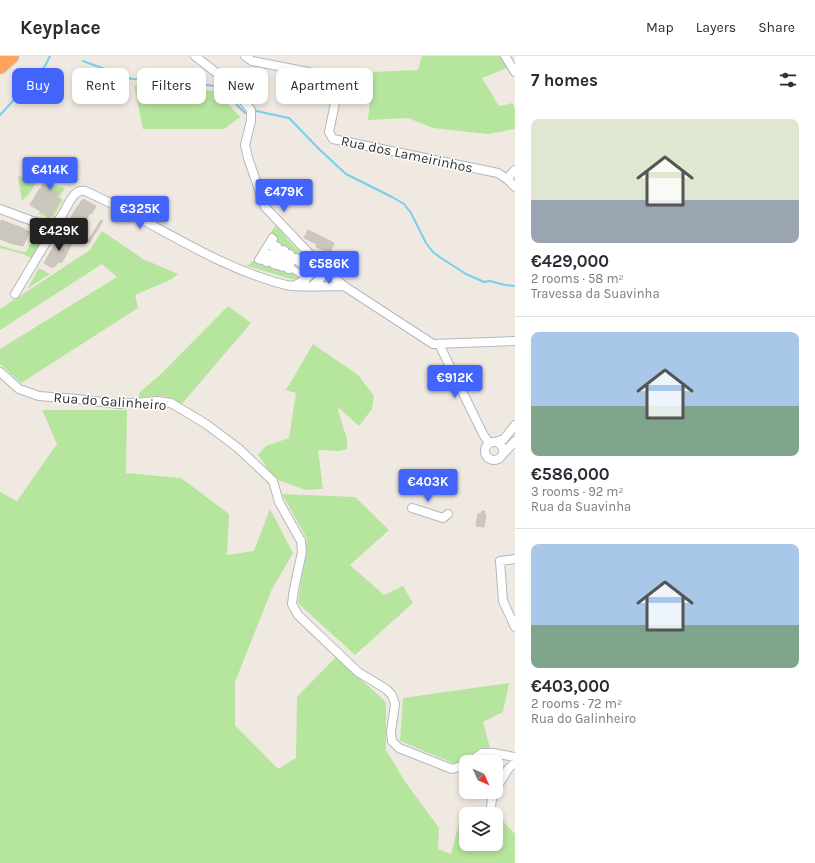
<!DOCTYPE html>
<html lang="en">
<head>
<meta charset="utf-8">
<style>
	body { margin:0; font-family:Karla,sans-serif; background:#f7f7f7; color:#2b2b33; height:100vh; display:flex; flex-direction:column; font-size:15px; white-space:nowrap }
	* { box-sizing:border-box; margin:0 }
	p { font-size:13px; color:#7c7c81 }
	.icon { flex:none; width:22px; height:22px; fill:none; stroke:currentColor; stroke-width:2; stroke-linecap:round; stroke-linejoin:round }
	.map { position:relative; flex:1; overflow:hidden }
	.side { display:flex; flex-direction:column; background:#fff; width:300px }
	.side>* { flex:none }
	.top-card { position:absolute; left:12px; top:12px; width:380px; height:36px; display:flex; gap:8px }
	.needle { width:26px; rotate:135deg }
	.buttons { position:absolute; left:459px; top:699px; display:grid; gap:8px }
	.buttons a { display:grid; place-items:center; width:44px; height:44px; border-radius:8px; background:#fff; box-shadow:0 2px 6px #0003; font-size:20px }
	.price { position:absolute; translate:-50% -34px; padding:0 9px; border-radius:4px; background:#4264fb; color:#fff; font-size:13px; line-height:26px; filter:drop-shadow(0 1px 2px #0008) }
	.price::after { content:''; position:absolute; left:50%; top:24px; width:12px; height:9px; margin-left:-6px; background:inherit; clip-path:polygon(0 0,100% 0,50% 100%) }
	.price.on { background:#222; color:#fff }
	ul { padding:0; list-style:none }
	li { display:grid; align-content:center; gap:8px; height:212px; padding:0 16px }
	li+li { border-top:1px solid #e1e1e2 }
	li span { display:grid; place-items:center; height:124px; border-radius:8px; color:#555 }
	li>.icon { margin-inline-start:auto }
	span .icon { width:72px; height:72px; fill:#fffc; stroke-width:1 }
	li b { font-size:17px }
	h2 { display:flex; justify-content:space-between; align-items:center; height:48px; padding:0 16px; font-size:17px }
	.tag { padding:0 14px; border-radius:8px; background:#fff; box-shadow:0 2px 6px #0003; font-size:14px; line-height:36px }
	.tag.on { background:#4264fb; color:#fff }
	header { display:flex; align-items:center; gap:24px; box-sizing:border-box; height:56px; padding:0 20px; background:#fff; border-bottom:1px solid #e1e1e2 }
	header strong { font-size:19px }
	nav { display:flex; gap:22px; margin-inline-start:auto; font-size:14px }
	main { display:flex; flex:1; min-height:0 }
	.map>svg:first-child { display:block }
	.green { fill:#b6e59e; fill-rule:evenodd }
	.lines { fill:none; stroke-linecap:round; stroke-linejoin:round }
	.stream { stroke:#75cff0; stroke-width:2 }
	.building { fill:#cbc7bf; stroke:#cbc5ba }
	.pedestrian-casing { stroke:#b4b7c1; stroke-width:8 }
	.minor-casing { stroke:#b4b7c1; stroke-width:10 }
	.motorway-casing { stroke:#c9c9c9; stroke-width:17 }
	.pedestrian { stroke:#fff; stroke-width:6 }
	.minor { stroke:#fff; stroke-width:8 }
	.motorway { stroke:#ffa35c; stroke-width:15 }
	.labels { text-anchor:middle; stroke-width:3; stroke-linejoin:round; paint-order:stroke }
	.street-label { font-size:14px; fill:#2e2e2e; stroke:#fff }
</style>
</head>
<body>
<header>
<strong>Keyplace</strong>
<nav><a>Map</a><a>Layers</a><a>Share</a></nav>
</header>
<main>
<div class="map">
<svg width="515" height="807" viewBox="0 0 515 807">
	<rect width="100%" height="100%" fill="#efe9e1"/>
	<path class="green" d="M422,0H500L507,12L482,22L499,50L513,47L515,54V73L488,78L433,72L408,62L368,64L373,16L418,14Z
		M134,29L216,35L240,61L224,73H143Z
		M18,120L37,125L30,137L22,145Z
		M44,127L65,132L59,141L63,144L54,159L47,163L46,160L39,158V156L46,158L59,137L43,128Z
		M275,170C281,173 285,181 290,186C298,195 313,203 304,217C301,222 296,223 291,223L247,210L258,201L269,184L267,183ZM270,190L307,212L302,219L259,204Z
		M36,172L47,176L48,178L33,203L23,198L0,192V189L14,194L25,196L28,193Z
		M102,175L143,203L178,218L172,223L135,239L138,252L21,327L0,308V293L117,221L102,208L0,274V253L90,194Z
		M39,212L50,218L27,233Z
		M228,250L251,267L180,350L166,340L139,341V337L162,317Z
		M313,288L358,319L374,340L372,353L359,370L339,352L338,354L347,383V393L339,395L318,394L323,433L306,434L275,423L258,399L266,390L289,382L296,337L286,334Z
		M42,354H127L126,417L181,422L229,458L227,499L254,495L270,453L293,497L272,533L235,626V669L278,713L296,702L297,641L336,601L386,646V694L406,727L439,772L438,793L451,798L462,755L480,758H466V788H496V760L499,761L515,778V807H0V436L17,445L57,388Z
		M282,438L355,441L389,474L350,509L384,539L403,530L413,547L355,599L298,547L307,483Z
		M509,627L503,656L483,666L490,692L478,694L455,708L400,685L403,642Z"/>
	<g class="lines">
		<path class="stream" d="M83,5L132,23L162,24L215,30L221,33L245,57
			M256,55L289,62L320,94L346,118L392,141L404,148L411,157L426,187L433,196L441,202L466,218L484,226L490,225L505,229L515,230
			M0,59L45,10L50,0"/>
	</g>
	<path class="building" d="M43,128L59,137L56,141L41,133Z
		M40,132L60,144L50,161L30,149Z
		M83,143L96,150L92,157L91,158L78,150Z
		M78,150L90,157L87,163L74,156Z
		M74,156L87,163L84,169L71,161Z
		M71,161L84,169L80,174L68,167Z
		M1,164L25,173V174L28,175L29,176L23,190L10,187L0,183Z
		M101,164L103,165L89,187L87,186Z
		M68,167L80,174L77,180L64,173Z
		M64,173L77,180L74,186L61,178Z
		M308,174L334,187L330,197L316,191L317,188L304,182Z
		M61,178L74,186L70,191L58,184Z
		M58,184L70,191L67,197L54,190Z
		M54,190L67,197L64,203L51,195Z
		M51,195L64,203L61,207L58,206L55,211L53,210L52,212L44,207Z
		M482,455H485L484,458L486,459L484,471L476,470L478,458H481Z"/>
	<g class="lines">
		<g class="pedestrian-casing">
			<path id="pedestrian" d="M272,181L274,183L270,190L274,193L276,189L278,190L276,195L280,197L283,193L285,194L282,199L286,201L289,197L291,198L288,203L293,205L296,201L298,202L296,205L307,212L302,219L291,212L290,214H288L291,209L286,206L283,212L280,211L284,205L280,203L276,210L273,209L277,202L273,199L268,207H266L271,198L266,196L261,205L258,204Z"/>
		</g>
		<g class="minor-casing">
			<path id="minor" d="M195,0L227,25L251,54V65L245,89L248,102L265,151L324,213L344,230L433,288L515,285
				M245,0L252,5L334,21L338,24L339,28L329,76L333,83L498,117L507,123L515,131
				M505,0L515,16
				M507,123L515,114
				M0,153C10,156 39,169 48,169C67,168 67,132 85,135C153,165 214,211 286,229C301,232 328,230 344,230
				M295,229L305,224L311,218L324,213L322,221L312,230
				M15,238L51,178L52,167
				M439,288L483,378L489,387
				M0,316L19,333L39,340L77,343L119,348L158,345L171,347L206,368L238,392L273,425L279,446L301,485L302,496L294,533L292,548L298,559L358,616L386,633L392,639L395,648L391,676L392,685L399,692L452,713L466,709
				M485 395a9 9 0 1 1 18 0a9 9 0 1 1-18 0Z
				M495,386L504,383L515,369
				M502,399L515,385
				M412,452L443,462L448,458
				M515,503L500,505L503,545L515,571
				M470,706L482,697H493L515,701
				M496,733L508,713L515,707
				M490,758L492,743L495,736"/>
		</g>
		<g class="motorway-casing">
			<path id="motorway" d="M0,10L11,0"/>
		</g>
		<use href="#pedestrian" class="pedestrian"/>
		<use href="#minor" class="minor"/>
		<use href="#motorway" class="motorway"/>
	</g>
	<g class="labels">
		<g class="street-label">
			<text transform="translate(407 98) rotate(12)" y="5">Rua dos Lameirinhos</text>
			<text transform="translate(110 345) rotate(4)" y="5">Rua do Galinheiro</text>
		</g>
	</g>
</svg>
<div class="buttons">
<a><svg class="needle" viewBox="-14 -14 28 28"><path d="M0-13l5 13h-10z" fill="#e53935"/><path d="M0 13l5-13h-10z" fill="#7c7c81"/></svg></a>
<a><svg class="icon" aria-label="layers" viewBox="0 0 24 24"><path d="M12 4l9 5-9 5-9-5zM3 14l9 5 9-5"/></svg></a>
</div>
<b class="price" style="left:50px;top:135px">€414K</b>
<b class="price" style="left:284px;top:157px">€479K</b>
<b class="price" style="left:140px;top:174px">€325K</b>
<b class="price on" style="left:59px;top:196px">€429K</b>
<b class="price" style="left:329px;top:229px">€586K</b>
<b class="price" style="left:455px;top:343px">€912K</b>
<b class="price" style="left:428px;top:447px">€403K</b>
<div class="top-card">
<a class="tag on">Buy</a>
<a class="tag">Rent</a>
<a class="tag">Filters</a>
<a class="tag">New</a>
<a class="tag">Apartment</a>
</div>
</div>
<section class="side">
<h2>7 homes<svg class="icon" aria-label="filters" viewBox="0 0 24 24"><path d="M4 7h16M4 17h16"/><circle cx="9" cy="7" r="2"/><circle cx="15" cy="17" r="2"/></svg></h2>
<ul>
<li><span style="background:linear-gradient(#dfe7d0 65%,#9aa5b1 0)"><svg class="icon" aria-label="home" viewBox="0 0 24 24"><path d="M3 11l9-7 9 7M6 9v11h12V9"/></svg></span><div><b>€429,000</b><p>2 rooms · 58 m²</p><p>Travessa da Suavinha</p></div></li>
<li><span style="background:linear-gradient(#a9c7e8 60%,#7fa58c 0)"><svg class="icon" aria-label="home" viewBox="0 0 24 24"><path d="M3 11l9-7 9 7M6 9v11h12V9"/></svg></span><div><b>€586,000</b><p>3 rooms · 92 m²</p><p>Rua da Suavinha</p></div></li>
<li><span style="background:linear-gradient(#a9c7e8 65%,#7fa58c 0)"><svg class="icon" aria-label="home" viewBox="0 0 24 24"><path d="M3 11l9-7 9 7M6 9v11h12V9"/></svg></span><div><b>€403,000</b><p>2 rooms · 72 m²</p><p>Rua do Galinheiro</p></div></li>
</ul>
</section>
</main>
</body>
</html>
